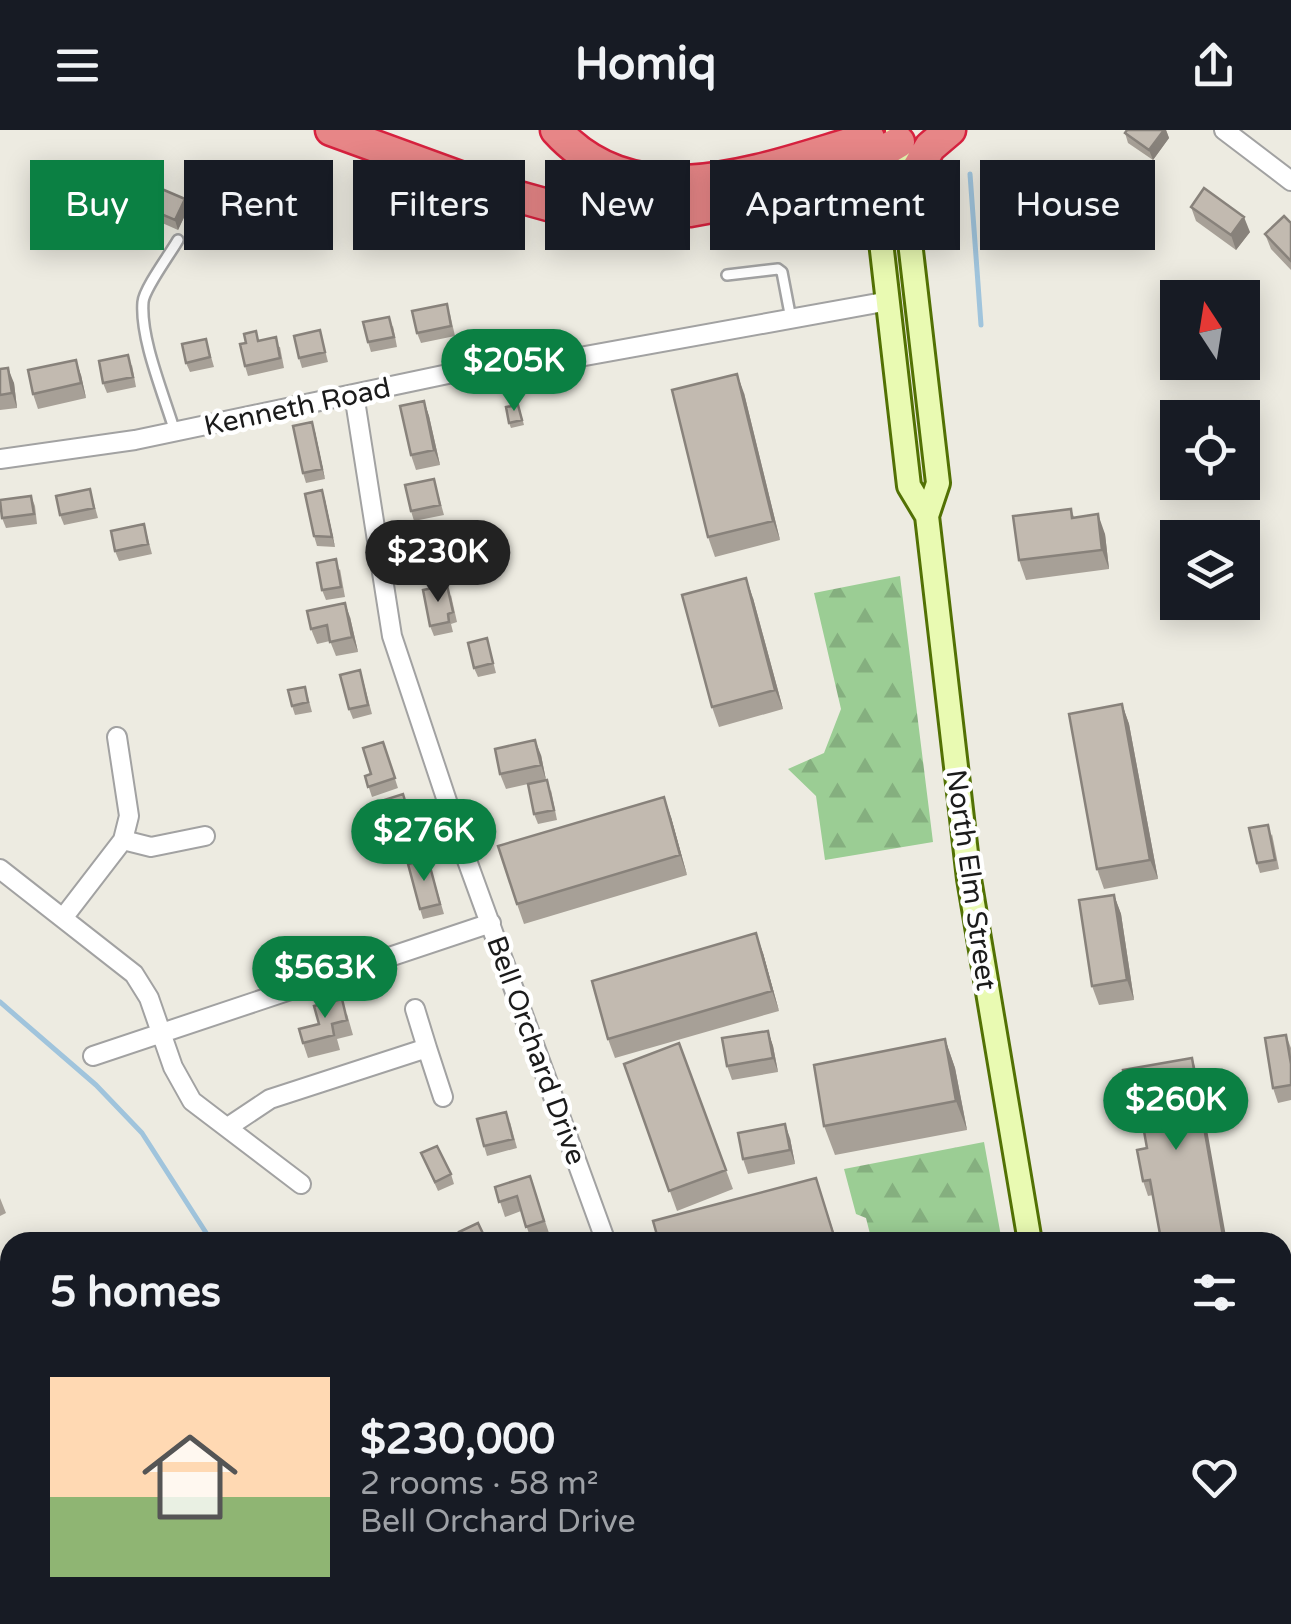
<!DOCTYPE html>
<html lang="en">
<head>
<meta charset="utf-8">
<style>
	body { margin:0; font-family:"Varela Round",sans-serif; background:#20242c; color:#f1f3f6; height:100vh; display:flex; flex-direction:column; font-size:38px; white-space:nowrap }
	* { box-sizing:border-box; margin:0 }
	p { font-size:32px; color:#9ea1a6 }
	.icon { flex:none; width:55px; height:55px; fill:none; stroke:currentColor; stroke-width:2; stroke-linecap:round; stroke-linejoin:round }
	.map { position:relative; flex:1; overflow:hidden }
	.drawer { position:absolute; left:0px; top:1102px; width:1292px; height:392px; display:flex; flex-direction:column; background:#171b24; border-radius:30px 30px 0 0; box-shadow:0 5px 25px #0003 }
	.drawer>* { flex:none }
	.guide { position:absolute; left:30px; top:30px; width:1232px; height:90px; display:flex; gap:20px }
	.needle { width:65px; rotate:348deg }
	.controls { position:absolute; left:1160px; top:150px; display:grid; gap:20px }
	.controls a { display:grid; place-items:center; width:100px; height:100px; border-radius:0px; background:#171b24; box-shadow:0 5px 25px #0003; font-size:50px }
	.price { position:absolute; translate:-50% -85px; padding:0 22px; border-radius:35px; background:#0b8043; color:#fff; font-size:32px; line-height:65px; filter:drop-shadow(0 2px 5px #0008) }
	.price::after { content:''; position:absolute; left:50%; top:60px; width:30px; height:22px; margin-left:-15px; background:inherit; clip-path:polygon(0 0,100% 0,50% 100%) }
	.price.active { background:#222; color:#fff }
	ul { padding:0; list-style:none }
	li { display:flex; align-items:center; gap:30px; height:250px; padding:0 50px }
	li+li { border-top:2px solid #363941 }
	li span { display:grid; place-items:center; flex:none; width:280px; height:200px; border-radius:0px; color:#555 }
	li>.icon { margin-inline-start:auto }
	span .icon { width:120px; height:120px; fill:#fffc; stroke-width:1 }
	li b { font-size:42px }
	h2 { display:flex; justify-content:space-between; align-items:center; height:120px; padding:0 50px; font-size:42px }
	.pill { padding:0 35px; border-radius:0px; background:#171b24; box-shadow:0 5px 25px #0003; font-size:35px; line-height:90px }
	.pill.active { background:#0b8043; color:#fff }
	header { display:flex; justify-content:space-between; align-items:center; height:130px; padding:0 50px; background:#171b24; font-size:45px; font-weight:700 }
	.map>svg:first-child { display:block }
	.forest { fill:url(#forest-firs) }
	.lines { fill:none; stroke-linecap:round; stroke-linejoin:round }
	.stream { stroke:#a0c4dc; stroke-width:5 }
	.service-casing { stroke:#a2a2a2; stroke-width:14 }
	.minor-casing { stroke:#a2a2a2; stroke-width:22 }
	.secondary-casing { stroke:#527104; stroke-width:28 }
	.motorway-casing { stroke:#d7223f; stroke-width:35 }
	.service { stroke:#fff; stroke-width:9 }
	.minor { stroke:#fff; stroke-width:18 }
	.secondary { stroke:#e9fab2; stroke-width:22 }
	.motorway { stroke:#e78687; stroke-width:30 }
	.wall { fill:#a7a097 }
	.shaded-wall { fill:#88827b }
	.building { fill:#c2bab0; stroke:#88827b; stroke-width:2.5 }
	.labels { text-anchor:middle; stroke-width:9; stroke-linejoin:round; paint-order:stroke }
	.street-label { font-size:28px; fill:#1b1b1b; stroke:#fff }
</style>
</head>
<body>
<header><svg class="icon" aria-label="menu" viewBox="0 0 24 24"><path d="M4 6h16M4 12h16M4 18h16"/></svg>Homiq<svg class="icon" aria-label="share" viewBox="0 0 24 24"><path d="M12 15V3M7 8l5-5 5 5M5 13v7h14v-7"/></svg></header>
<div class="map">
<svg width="1291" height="1494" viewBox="0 0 1291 1494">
	<defs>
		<pattern id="forest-firs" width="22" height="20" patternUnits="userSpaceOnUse" patternTransform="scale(2.5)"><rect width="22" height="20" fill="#9bcd94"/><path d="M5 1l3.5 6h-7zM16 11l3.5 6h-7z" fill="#85af7f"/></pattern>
	</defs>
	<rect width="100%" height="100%" fill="#edebe1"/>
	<path class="forest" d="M900,446L933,712L825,730L816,666L788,639L824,623L841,579L814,463Z
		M984,1012L1002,1112H872L866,1088L856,1084L844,1039Z"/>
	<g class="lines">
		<path class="stream" d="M970,44L981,195
			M0,872L96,955L142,1003L212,1112"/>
		<g class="service-casing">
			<path id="service" d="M727,145L778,139L782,142L791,189
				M175,302C164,265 140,209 143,172C144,159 170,124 178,110
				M0,1192L10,1167"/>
		</g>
		<g class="minor-casing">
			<path id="minor" d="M1224,0L1291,51
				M354,264L392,506L465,725L606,1112
				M0,329L135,310L448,244L574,228L889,171
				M123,710L151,717L205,706
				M0,739L134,844L149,868L173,937L192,971L301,1054
				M63,788L123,710L129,686L117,607
				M415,879L427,918
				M93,926L491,793
				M228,997L270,969L427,918L443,967
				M0,1154L10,1158
				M0,1482L10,1479
				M130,1485L140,1494
				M396,1485L400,1494
				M701,1485L703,1494"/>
		</g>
		<g class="secondary-casing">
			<path id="secondary" d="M897,0L938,353L927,386
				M870,16L909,356L927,386L969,749L1030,1112
				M1282,1422L1291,1417
				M1118,1485L1121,1494
				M1142,1494L1159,1485"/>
		</g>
		<g class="motorway-casing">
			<path id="motorway" d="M331,0L501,62L555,77L611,84L690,81L761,68L872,28L899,12
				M556,0C640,93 769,36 869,8
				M797,59C834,56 854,70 881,94
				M905,60L930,17L950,0"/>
		</g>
		<use href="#service" class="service"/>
		<use href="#minor" class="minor"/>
		<use href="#secondary" class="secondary"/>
		<use href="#motorway" class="motorway"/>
	</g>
	<path class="wall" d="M1127,0H1166L1169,8L1153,30L1128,13L1125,3Z
		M100,73L111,101L83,113L71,85Z
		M1191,77L1250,102L1236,120L1196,91Z
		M147,78L188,79L178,100L151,88Z
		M1291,93V140L1271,119L1265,104Z
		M450,184L455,206L421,213L417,203Z
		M393,196L397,217L371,222L368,212Z
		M320,200L328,232L302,238L299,228Z
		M206,209L214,237L190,242L186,233Z
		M259,211L280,217L284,238L248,246L245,236L246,213Z
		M132,235L136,257L107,263L103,253Z
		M0,239L14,253L17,278L0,280Z
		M81,245L86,268L38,279L33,264Z
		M744,263L780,410L715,427L708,407Z
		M424,271L429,286L440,335L416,340L411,325Z
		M520,280L524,295L511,298L509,293Z
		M315,302L325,349L306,353L303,343Z
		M434,349L444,385L414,391L411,381Z
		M90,359L98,388L64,395L60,385Z
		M322,360L325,370L335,417L317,416L314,406Z
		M31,366L35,376L37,394L6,398L2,388Z
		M1071,379L1074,387L1105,404L1109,439L1026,450L1019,430Z
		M144,394L152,424L119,431L115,421Z
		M436,411L442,435L422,439L419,429Z
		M340,439L345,467L326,470L322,460Z
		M451,465L457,492L451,494L453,502L434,506L430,496Z
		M753,468L783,579L719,597L712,577Z
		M350,487L358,522L336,526L330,511L317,514L311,499Z
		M487,508L496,543L478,547L474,538Z
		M363,550L372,584L353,589L349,579Z
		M308,567L312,582L295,585L292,576Z
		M1122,574L1129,594L1158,749L1104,759L1097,739Z
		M383,612L398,658L372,667L365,646L371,644Z
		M541,625L546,650L506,659L500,644Z
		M551,660L557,690L538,694L534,684Z
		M403,664L418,711L397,718L381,671Z
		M671,687L687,745L524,794L517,774Z
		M1272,704L1279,739L1260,743L1257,733Z
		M428,729L444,784L423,789L420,779Z
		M1114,765L1121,784L1134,870L1099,875L1092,856Z
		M763,823L779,881L615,928L608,909Z
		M347,884L353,905L337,909L340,920L308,928L303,913L319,894Z
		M768,901L773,916L778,942L732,950L727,936Z
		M1286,905L1291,918V970L1278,973L1273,958Z
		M945,909L955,938L967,1000L835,1025L824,996Z
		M679,913L733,1059L677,1081L624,934Z
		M1197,943L1160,1104L1153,1065L1148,1066L1143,1051L1147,1018L1139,977L1133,978L1128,963Z
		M510,992L517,1018L487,1026L484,1016Z
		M790,1008L795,1034L748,1044L743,1029Z
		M421,1023L451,1044L454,1054L438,1061Z
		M530,1046L550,1106L532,1112L521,1081L505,1087L495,1057Z
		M816,1048L837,1112H659Z
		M0,1068L6,1083L0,1086Z
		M10,1213V1263L0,1269V1219Z
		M10,1392V1426L0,1429V1394Z
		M181,1485H203L183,1489Z
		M326,1485H344V1487L328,1492Z
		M614,1485H633L634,1488L616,1491Z
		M963,1485H986L968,1494Z"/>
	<path class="shaded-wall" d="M1164,0H1166L1169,8L1153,30L1149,20Z
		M185,69L188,79L178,100L175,90Z
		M1244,87L1250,102L1236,120L1231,105Z
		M76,230L81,245L86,268L81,253Z
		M8,238L14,253L17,278L12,263Z
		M737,244L744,263L780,410L773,391Z
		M424,271L429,286L440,335L434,320Z
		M312,292L315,302L325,349L322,339Z
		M322,360L325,370L335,417L332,407Z
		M1098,384L1105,404L1109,439L1102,420Z
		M746,448L753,468L783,579L775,560Z
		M345,473L350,487L358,522L352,507Z
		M1122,574L1129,594L1158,749L1150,730Z
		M535,610L541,625L546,650L541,635Z
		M664,667L671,687L687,745L680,725Z
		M1114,765L1121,784L1134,870L1127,850Z
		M756,803L763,823L779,881L772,861Z
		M768,901L773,916L778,942L773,928Z
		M945,909L955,938L967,1000L956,971Z
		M1192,928L1197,943L1227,1112H1224Z
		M785,994L790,1008L795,1034L790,1020Z"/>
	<path class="building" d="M1127,0H1164L1149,20L1125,3Z
		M157,57L185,69L175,90L147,78Z
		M1204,58L1244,87L1231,105L1191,77Z
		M100,73L108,91L79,103L71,85Z
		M1284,86L1291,93V131L1265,104Z
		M447,174L451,196L417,203L412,181Z
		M389,187L394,207L368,212L363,192Z
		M320,200L325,222L299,228L294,206Z
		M256,201L258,211L276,207L280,228L245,236L240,214L246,213L244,204Z
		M206,209L210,227L186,233L182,214Z
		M128,225L133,247L103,253L99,231Z
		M76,230L81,253L33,264L28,240Z
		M8,238L12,263L0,265V239Z
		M737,244L773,391L708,407L672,260Z
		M424,271L434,320L411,325L400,276Z
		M518,275L522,290L509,293L506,277Z
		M312,292L322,339L303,343L293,296Z
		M434,349L440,375L411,381L405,355Z
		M90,359L94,378L60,385L56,366Z
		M322,360L332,407L314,406L305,364Z
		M31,366L34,384L2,388L0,370Z
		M1071,379L1072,388L1098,384L1102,420L1019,430L1013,386Z
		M144,394L148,414L115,421L111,401Z
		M433,401L438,425L419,429L414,405Z
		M336,429L341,457L322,460L317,433Z
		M746,448L775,560L712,577L682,465Z
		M447,455L453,482L448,484L449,492L430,496L423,460Z
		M345,473L352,507L330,512L327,495L311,499L307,481Z
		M487,508L493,533L474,538L468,513Z
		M360,540L368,575L349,579L340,545Z
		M305,557L308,572L292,576L288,560Z
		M1122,574L1150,730L1097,739L1069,584Z
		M535,610L541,635L500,644L495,619Z
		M383,612L395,648L368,657L365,646L371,644L363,618Z
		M547,650L554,680L534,684L528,654Z
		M403,664L414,701L393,708L381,671Z
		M664,667L680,725L517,774L498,716Z
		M1268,695L1275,730L1257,733L1249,698Z
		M428,729L440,774L420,779L408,734Z
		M1114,765L1127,850L1092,856L1079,770Z
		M756,803L772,861L608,909L592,851Z
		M342,869L347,890L332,894L334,905L303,913L299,899L319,894L314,876Z
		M768,901L773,928L727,936L722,908Z
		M1286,905L1291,934V955L1273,958L1265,908Z
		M945,909L956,971L824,996L814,935Z
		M679,913L726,1040L669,1061L624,934Z
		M1192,928L1224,1112H1152L1151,1106L1160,1104L1150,1050L1143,1051L1137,1020L1147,1018L1137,962L1128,963L1123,940Z
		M506,982L513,1009L484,1016L477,989Z
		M785,994L790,1020L743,1029L738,1003Z
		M437,1016L451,1044L435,1052L421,1023Z
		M530,1046L544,1091L526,1097L517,1066L499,1072L495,1057Z
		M816,1048L834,1106L809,1112H659L653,1091Z
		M478,1093L487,1112H463L459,1102Z
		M10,1213V1245L0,1251V1219Z
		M10,1392V1416L0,1418V1394Z
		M354,1485L356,1494H334L333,1489Z
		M864,1485H892L897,1494H868Z"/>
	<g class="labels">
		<g class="street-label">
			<text transform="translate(297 276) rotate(-12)" y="10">Kenneth Road</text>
			<text transform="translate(972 750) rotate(82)" y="10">North Elm Street</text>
			<text transform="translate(537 920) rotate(70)" y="10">Bell Orchard Drive</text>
		</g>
	</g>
</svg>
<div class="controls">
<a><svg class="needle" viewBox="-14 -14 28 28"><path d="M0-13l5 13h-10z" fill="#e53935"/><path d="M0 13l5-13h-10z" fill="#9ea1a6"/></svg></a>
<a><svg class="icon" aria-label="locate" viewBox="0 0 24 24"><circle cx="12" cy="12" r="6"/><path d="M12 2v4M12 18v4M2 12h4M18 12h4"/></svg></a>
<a><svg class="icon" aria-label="layers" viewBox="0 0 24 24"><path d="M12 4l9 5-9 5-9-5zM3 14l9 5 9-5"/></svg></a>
</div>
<b class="price" style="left:514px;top:284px">$205K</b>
<b class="price active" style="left:438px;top:475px">$230K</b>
<b class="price" style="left:424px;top:754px">$276K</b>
<b class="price" style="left:325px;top:891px">$563K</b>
<b class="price" style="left:1176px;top:1023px">$260K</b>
<div class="guide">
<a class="pill active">Buy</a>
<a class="pill">Rent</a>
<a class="pill">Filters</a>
<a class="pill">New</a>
<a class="pill">Apartment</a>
<a class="pill">House</a>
</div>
<section class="drawer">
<h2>5 homes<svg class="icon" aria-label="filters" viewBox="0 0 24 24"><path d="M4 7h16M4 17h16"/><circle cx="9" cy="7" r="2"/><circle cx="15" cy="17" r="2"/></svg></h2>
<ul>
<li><span style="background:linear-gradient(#ffd9b3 60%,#8fb573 0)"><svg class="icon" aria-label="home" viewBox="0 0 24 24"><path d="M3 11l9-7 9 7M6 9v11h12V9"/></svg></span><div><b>$230,000</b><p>2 rooms · 58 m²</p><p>Bell Orchard Drive</p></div><svg class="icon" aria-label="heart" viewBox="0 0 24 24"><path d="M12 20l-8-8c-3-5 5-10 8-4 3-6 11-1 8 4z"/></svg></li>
</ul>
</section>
</div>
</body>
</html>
